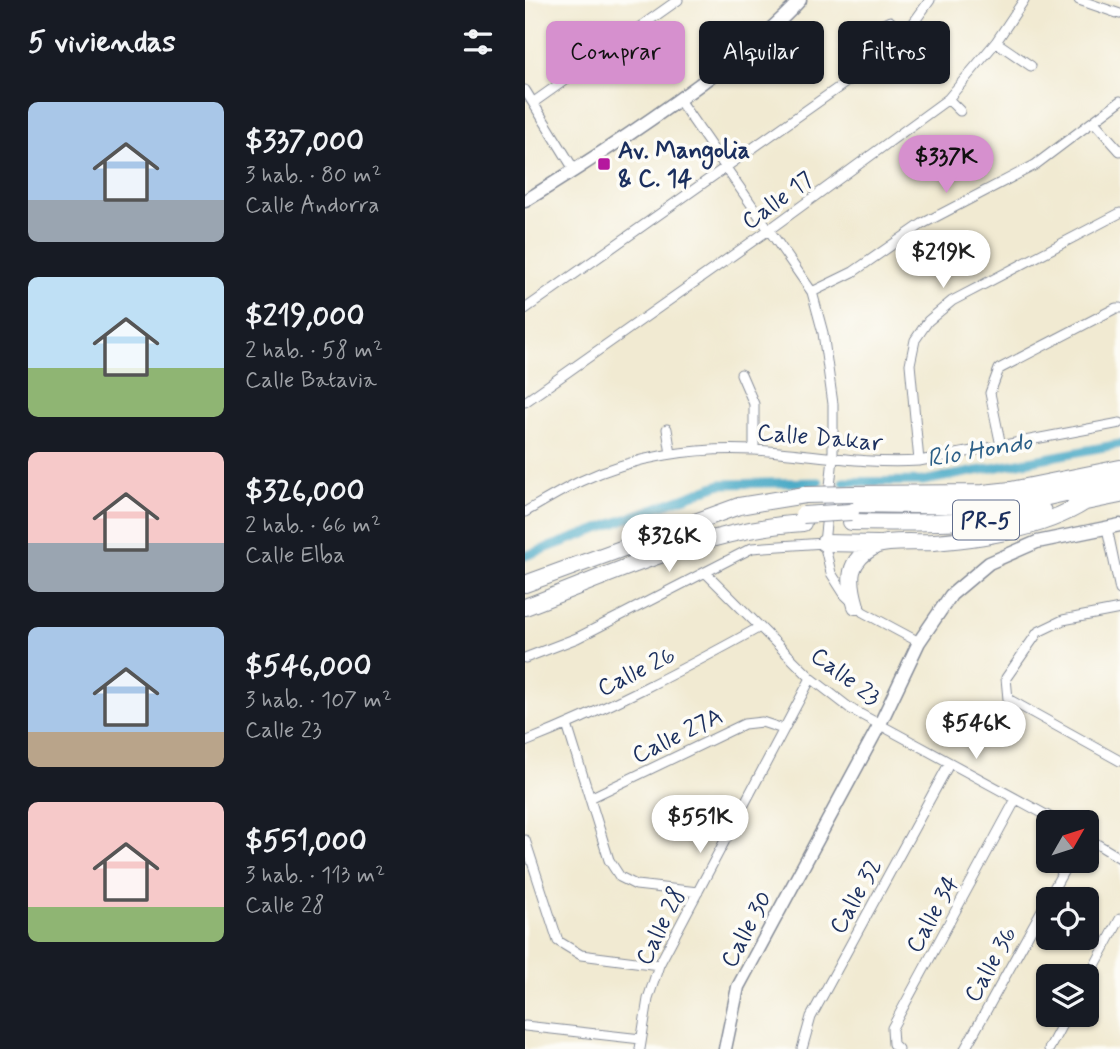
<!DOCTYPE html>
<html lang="es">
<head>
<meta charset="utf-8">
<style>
	body { margin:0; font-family:Mynerve,sans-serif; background:#20242c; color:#f1f3f6; height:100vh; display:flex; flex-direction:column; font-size:26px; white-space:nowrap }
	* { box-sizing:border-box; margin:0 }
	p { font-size:23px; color:#9ea1a6 }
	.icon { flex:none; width:38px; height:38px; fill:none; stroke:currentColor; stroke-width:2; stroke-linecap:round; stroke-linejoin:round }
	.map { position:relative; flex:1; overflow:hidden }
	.side { display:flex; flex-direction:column; background:#171b24; width:525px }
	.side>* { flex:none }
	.banner { position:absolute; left:21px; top:21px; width:469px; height:63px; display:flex; gap:14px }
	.needle { width:46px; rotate:51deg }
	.buttons { position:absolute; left:511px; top:810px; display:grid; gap:14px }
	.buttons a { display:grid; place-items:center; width:63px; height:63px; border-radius:10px; background:#171b24; box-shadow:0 2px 5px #0004; font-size:35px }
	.price { position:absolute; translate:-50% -60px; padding:0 16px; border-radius:24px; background:#fff; color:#222; font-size:23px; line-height:46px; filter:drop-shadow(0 2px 4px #0008) }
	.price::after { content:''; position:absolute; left:50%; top:42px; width:21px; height:16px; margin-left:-10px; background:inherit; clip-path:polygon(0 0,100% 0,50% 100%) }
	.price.current { background:#d690ce; color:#111 }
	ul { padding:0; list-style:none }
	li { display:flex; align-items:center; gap:21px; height:175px; padding:0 28px }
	li span { display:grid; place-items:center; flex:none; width:196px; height:140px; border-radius:10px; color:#555 }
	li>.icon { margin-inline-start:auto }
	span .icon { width:84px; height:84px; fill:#fffc; stroke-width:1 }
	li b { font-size:30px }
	h2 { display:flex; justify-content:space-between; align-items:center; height:84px; padding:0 28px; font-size:30px }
	.chip { padding:0 24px; border-radius:10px; background:#171b24; box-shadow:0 2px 5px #0004; font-size:24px; line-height:63px }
	.chip.current { background:#d690ce; color:#111 }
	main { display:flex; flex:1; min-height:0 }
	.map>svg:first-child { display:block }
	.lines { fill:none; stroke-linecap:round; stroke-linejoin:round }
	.canal { stroke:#45a7c5; stroke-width:9 }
	.street-casing { stroke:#868c98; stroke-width:11 }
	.secondary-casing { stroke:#868c98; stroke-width:15 }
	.highway-casing { stroke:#868c98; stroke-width:18 }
	.street { stroke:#fff; stroke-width:9 }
	.secondary { stroke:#fff; stroke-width:12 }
	.highway { stroke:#fff; stroke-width:16 }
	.highway-bridge-casing { stroke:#868c98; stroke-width:18; stroke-linecap:butt }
	.highway-bridge { stroke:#fff; stroke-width:16 }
	.poi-dot { fill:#b5179e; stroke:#fdfcf7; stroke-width:2.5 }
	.labels { text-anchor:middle; stroke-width:7; stroke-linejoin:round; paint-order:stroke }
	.shield { fill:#fdfcf7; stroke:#5f6c8c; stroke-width:2 }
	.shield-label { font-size:23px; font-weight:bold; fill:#1b2f5e }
	.poi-label { font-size:24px; font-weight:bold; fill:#1b2f5e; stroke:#fdfcf7; text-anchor:start }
	.street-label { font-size:24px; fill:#1b2f5e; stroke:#fdfcf7 }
	.water-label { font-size:26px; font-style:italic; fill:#2c5f87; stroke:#fdfcf7 }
</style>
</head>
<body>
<main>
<section class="side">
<h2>5 viviendas<svg class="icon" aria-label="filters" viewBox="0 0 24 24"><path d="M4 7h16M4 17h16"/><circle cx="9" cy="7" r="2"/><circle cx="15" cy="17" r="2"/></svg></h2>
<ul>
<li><span style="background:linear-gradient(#a9c7e8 70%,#9aa5b1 0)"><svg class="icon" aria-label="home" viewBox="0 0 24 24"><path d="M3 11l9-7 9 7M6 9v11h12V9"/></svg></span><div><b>$337,000</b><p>3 hab. · 80 m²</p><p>Calle Andorra</p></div></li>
<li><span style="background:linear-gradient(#bfe0f5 65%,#8fb573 0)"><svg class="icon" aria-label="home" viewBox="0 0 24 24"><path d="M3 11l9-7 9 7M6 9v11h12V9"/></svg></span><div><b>$219,000</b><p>2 hab. · 58 m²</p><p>Calle Batavia</p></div></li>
<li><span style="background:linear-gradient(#f6c9c9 65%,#9aa5b1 0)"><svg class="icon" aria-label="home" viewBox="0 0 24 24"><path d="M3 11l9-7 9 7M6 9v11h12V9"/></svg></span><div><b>$326,000</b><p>2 hab. · 66 m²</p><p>Calle Elba</p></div></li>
<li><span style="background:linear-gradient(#a9c7e8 75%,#b9a48a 0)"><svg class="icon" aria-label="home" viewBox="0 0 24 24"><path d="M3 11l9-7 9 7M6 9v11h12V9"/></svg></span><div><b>$546,000</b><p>3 hab. · 107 m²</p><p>Calle 23</p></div></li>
<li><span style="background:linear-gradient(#f6c9c9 75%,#8fb573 0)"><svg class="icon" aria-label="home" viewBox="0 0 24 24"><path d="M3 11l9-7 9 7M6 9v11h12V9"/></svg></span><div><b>$551,000</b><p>3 hab. · 113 m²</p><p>Calle 28</p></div></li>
</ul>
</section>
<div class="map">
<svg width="595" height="1049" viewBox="0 0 595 1049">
	<rect width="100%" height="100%" fill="#fdfcf7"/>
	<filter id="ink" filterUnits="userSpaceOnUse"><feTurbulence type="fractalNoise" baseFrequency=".0143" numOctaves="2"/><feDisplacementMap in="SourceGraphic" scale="14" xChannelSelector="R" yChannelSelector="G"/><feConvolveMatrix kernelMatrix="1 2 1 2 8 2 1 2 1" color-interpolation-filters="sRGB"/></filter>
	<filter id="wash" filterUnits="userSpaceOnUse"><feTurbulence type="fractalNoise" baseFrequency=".00686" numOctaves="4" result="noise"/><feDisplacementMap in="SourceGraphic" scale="28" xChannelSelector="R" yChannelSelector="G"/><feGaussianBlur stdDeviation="1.57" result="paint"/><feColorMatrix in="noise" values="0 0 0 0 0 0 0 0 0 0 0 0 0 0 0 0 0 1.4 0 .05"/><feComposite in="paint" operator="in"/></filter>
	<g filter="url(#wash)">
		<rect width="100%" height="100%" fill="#f1ead2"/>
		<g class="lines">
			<path class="canal" d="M319,482L398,481L595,444
				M0,556L196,484L294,482"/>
		</g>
	</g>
	<g filter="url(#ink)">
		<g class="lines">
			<g class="street-casing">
				<path id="street" d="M554,0L595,14
					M471,42L506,66
					M356,56L350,28L365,21L379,36
					M0,90L50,171
					M423,99L435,111
					M154,100L287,292L298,333L308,404V458L299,543L306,573L320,595L338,612L394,642
					M9,102L153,0
					M569,122L595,151
					M287,292L328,272L397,224L510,165L595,101
					M0,309L344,66L379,36L405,0
					M216,374L229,404V450
					M0,402L245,229L423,99L471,42L499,0
					M142,429L146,454
					M476,446L465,393L474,369L591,308H595
					M394,461L385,364L390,340L403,321L427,301L595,213
					M0,512C19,501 37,490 56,481C109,456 171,447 229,450C284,453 338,465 394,461L595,423
					M582,528L595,590
					M180,572L286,678L326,709L534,822
					M595,609L538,620L513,632L481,678L483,699L595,761
					M0,658L52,638L227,548L299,543
					M42,725L84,860L95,877L111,885L173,892
					M0,742C81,710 159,669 235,627
					M65,798L219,724L237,722L258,729
					M562,838L595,858
					M0,840L33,941L56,955L134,965
					M562,980L595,919
					M0,1026L116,1039
					M115,1049L123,999L134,965L286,678
					M277,1049L286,1017L424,764
					M373,1049L368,1044L367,1028L491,799
					M440,1049L544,861
					M524,1049L542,1015"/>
			</g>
			<g class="secondary-casing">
				<path id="secondary" d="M0,201C67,160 132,117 194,70C223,48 251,27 275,0
					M200,1049L213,987L355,724L394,642L426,595L464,563L512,542L595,525"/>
			</g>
			<g class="highway-casing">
				<path id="highway" d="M328,494L458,493L486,490L595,468
					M325,504L454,506L509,500L595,481
					M551,504L595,495
					M326,522C391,523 454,524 518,511
					M299,543L353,544
					M0,584L214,506L280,495
					M331,606C323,579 322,561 350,546C362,540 394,543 409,542C458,538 518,529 560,502
					M0,607C90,573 181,529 278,523"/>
			</g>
			<use href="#street" class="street"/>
			<use href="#secondary" class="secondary"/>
			<use href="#highway" class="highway"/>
			<g class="highway-bridge-casing">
				<path id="highway-bridge" d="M280,495L328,494
					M278,515L326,512"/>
			</g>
			<use href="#highway-bridge" class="highway-bridge"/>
		</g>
	</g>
	<rect class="poi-dot" x="72" y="157" width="14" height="14" rx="3.5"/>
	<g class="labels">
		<rect class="shield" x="428" y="500.5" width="66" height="39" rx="5"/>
		<g class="shield-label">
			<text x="461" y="528">PR-5</text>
		</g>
		<g class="poi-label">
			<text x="93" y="158">Av. Mangolia<tspan x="93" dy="28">&amp; C. 14</tspan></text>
		</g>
		<g class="street-label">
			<text transform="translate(252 200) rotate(-36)" y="8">Calle 17</text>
			<text transform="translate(295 437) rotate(5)" y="8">Calle Dakar</text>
			<text transform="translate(111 671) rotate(-26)" y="8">Calle 26</text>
			<text transform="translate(321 676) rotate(37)" y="8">Calle 23</text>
			<text transform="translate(152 735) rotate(-26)" y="8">Calle 27A</text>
			<text transform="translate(330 896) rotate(-61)" y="8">Calle 32</text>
			<text transform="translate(407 914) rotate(-61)" y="8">Calle 34</text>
			<text transform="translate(135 926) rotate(-64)" y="8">Calle 28</text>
			<text transform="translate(221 929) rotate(-62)" y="8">Calle 30</text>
			<text transform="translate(465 964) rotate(-61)" y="8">Calle 36</text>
		</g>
		<g class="water-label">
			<text transform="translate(454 449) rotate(-10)" y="9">Río Hondo</text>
		</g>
	</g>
</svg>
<div class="buttons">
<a><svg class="needle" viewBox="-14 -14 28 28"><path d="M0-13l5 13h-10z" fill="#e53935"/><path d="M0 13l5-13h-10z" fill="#9ea1a6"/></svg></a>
<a><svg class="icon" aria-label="locate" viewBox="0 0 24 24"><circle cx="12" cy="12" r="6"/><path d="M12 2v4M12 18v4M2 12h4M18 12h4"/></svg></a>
<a><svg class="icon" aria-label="layers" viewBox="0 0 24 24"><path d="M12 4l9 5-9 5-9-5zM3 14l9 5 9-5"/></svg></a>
</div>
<b class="price current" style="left:421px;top:195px">$337K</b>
<b class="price" style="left:418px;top:290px">$219K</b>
<b class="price" style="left:144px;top:574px">$326K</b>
<b class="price" style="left:451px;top:761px">$546K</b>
<b class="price" style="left:175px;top:855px">$551K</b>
<div class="banner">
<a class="chip current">Comprar</a>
<a class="chip">Alquilar</a>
<a class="chip">Filtros</a>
</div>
</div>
</main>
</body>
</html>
